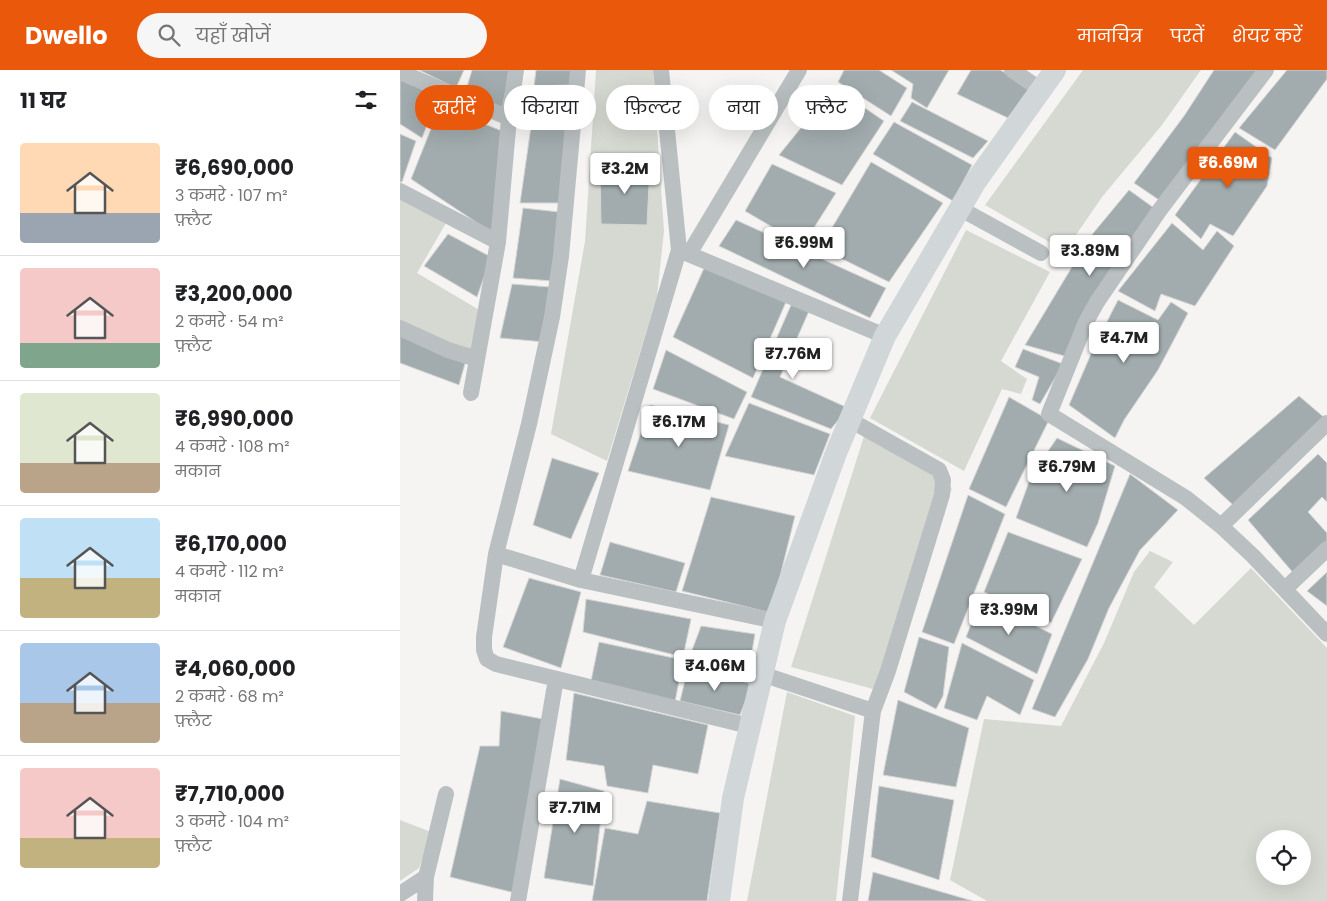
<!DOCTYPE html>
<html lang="hi">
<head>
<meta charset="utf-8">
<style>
	body { margin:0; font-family:Poppins,"Noto Sans Devanagari",sans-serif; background:#f6f6f6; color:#202124; height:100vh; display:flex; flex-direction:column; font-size:19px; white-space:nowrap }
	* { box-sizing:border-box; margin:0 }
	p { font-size:16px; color:#757577 }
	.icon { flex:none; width:28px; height:28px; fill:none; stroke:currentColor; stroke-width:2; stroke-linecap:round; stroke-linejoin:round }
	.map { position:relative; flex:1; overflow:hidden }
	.side { display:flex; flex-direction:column; background:#fff; width:400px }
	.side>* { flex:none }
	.guide { position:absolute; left:15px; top:15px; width:475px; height:45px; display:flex; gap:10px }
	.tools { position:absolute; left:856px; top:760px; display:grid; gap:10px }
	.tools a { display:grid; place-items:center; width:55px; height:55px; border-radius:50%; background:#fff; box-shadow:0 5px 20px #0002; font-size:25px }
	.price { position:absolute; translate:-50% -42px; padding:0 11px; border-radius:5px; background:#fff; color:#222; font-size:16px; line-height:32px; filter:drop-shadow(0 1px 2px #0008) }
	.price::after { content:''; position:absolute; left:50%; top:30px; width:15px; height:11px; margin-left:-8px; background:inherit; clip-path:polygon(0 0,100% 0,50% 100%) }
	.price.current { background:#ea580c; color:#fff }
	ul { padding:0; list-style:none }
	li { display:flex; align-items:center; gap:15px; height:125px; padding:0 20px }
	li+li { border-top:1px solid #e0e0e0 }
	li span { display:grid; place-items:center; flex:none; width:140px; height:100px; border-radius:5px; color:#555 }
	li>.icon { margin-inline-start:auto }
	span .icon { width:60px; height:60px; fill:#fffc; stroke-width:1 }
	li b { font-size:21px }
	h2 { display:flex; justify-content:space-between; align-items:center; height:60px; padding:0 20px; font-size:21px }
	.tag { padding:0 18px; border-radius:22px; background:#fff; box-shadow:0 5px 20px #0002; font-size:18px; line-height:45px }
	.tag.current { background:#ea580c; color:#fff }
	header { display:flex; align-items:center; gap:30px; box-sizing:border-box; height:70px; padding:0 25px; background:#ea580c; color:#fff }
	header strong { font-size:24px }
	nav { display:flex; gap:28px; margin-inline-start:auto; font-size:18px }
	.search { width:350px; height:45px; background:#f6f6f6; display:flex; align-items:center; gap:12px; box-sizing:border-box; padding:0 18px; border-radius:28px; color:#757577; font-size:19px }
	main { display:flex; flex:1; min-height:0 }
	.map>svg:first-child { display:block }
	.green { fill:#d6d9d1; fill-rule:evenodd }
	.building { fill:#a2acae; stroke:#d6d6d4 }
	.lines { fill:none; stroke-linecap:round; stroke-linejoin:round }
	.street { stroke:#bac0c1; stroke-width:16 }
	.secondary { stroke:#d1d6d8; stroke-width:22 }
</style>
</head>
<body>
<header>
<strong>Dwello</strong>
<div class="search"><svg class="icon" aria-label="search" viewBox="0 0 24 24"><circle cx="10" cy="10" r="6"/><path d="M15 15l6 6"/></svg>यहाँ खोजें</div>
<nav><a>मानचित्र</a><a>परतें</a><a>शेयर करें</a></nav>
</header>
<main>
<section class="side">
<h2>11 घर<svg class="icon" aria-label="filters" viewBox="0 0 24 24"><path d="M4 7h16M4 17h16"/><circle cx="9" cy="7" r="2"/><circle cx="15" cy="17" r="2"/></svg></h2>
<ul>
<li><span style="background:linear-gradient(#ffd9b3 70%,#9aa5b1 0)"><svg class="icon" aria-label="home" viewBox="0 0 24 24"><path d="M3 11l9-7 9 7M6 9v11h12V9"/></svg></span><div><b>₹6,690,000</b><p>3 कमरे · 107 m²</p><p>फ़्लैट</p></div></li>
<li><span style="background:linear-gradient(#f6c9c9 75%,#7fa58c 0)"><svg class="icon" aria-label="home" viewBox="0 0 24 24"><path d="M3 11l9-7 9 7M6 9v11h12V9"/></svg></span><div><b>₹3,200,000</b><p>2 कमरे · 54 m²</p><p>फ़्लैट</p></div></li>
<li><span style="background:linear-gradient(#dfe7d0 70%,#b9a48a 0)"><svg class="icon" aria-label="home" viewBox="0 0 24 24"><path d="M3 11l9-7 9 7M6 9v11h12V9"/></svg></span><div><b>₹6,990,000</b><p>4 कमरे · 108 m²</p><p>मकान</p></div></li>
<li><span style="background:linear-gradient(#bfe0f5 60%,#c2b280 0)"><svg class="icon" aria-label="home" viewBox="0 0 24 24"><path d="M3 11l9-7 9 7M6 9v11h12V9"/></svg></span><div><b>₹6,170,000</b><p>4 कमरे · 112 m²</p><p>मकान</p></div></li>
<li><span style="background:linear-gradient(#a9c7e8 60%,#b9a48a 0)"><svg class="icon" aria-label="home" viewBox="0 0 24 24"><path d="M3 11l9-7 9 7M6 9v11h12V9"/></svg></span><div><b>₹4,060,000</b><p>2 कमरे · 68 m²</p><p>फ़्लैट</p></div></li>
<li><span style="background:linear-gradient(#f6c9c9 70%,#c2b280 0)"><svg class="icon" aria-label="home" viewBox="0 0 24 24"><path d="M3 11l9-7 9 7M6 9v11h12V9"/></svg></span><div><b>₹7,710,000</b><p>3 कमरे · 104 m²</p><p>फ़्लैट</p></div></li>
</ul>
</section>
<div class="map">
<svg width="927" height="831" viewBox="0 0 927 831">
	<rect width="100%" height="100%" fill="#f5f4f2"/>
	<path class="green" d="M196,0H253L264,161L257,226L207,391L151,364L185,171Z
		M683,0H801L762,55L702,127L665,181L585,135Z
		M0,130L46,153L17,203L81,241L73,284L0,252Z
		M566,160L650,202L601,291L627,309L621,324L602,319L564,401L470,348Z
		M465,363L552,418L488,623L391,597Z
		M750,481L773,492L754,517L794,555L851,498L927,578V831H587L550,810L584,649L661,656L704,573L734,502ZM865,769H902V806H865Z
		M387,622L455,646L436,831H347Z
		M0,750L31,762L19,798L0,811Z"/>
	<path class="building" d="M19,0H64L56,18Z
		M72,0H110L102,39L66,20Z
		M136,0H173L172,15L134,16Z
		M444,0H479L507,18L491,46L438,12Z
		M491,0H549L527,38L511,28L513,14Z
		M571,0H600L632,16L608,48L557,24Z
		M814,0H858L762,132L734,113L784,46Z
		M887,0H927V9L875,80L839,58Z
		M0,8L38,27L22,68L0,54Z
		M434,17L484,51L442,115L379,85Z
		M136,22L170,24L160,133H120Z
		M512,32L588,71L573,88L500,51Z
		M40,36L102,61L94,164L11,109Z
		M494,52L572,95L553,131L473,84Z
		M835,62L872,88L867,116L833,166L810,154L801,169L775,145Z
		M0,64L16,71L2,112H0Z
		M471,92L543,133L489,212L420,178Z
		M372,94L436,123L403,175L345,141Z
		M250,95L247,155L201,154L200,99Z
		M729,120L754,138L668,287L625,275L690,167Z
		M123,138L159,142L152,211L113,208Z
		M336,150L486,218L470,248L319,176Z
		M772,153L803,180L817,161L834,176L795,236L761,224L755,241L718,221Z
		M48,164L91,187L77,227L24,196Z
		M305,196L386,232L353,308L273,267Z
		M112,214L150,217L144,272L100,268Z
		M718,230L758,250L771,232L788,243L758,300L724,350L715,368L669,335L694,277Z
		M391,235L409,241L380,307L448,338L431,359L351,327Z
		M0,259L66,290L59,315L0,293Z
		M623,279L663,294L640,334L632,330L639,307L615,297Z
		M266,280L347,322L334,349L253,319Z
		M899,326L926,349L833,435L804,408Z
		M609,327L649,350L606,437L569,419Z
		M349,333L430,364L414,405L325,386Z
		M250,335L329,355L310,420L228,401Z
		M657,368L715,396L698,453L687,477L616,448L631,406Z
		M918,384L927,393V432L922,427L908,442L927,463V477L895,505L848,450Z
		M152,388L199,403L171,469L133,455Z
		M730,404L778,440L740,480L709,538L688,589L655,647L632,639Z
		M568,425L605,444L554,574L522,562Z
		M311,427L395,446L371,543L282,521Z
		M608,462L682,489L651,553L584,522Z
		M210,472L285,493L276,522L200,505Z
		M927,502V536L907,521Z
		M129,508L181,522L161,598L103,577Z
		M186,529L291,549L283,587L183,562Z
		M581,529L652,564L637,604L566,567Z
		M301,556L355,564L348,605L288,591Z
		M519,567L549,577L543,626L536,639L504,622Z
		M199,572L283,590L275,632L191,611Z
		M562,573L634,610L620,645L587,626L577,650L544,638Z
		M288,598L352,614L340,645L280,631Z
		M174,623L308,655L298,704L253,695L248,723L207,716L204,696L166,690Z
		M498,630L569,658L556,717L483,705Z
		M101,641L148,650L115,823L50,807L80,676H99Z
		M160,709L204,721L193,816L144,808Z
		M479,716L554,730L539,810L471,787Z
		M247,731L320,743L307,831H192L205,758L238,764Z
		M473,802L573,831H468Z"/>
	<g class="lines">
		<path class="street" d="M178,0L161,186L152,247L129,354L96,484L84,567V580L87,589L96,594L349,656
			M612,0L640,19
			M866,0L759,141L697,232L686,252L649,344L786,428L821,456L853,486L927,564
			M0,2L109,48L116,0
			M0,121L98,172
			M559,138L641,183
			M279,180L485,266
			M289,184L399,0
			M0,258L48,280L77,289
			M71,323L98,172L109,48
			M450,350L539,400L543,410L542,425L488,601L473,641
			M821,456L927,353
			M96,484L181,510L375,551
			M181,510L279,180L261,0
			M885,519L927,479
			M362,604L473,641L450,831
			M0,824L26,807
			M25,831L26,807L46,724
			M118,831L156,609"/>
		<path class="secondary" d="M319,831L333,728L375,551L436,383L485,266L576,111L655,0"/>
	</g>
</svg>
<div class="tools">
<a><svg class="icon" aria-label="locate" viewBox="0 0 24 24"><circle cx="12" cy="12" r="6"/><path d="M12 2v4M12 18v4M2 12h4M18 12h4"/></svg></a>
</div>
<b class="price current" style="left:828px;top:119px">₹6.69M</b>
<b class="price" style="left:225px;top:125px">₹3.2M</b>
<b class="price" style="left:404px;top:199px">₹6.99M</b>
<b class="price" style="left:690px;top:207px">₹3.89M</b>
<b class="price" style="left:724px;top:294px">₹4.7M</b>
<b class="price" style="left:393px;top:310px">₹7.76M</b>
<b class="price" style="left:279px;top:378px">₹6.17M</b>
<b class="price" style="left:667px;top:423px">₹6.79M</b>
<b class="price" style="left:609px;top:566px">₹3.99M</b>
<b class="price" style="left:315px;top:622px">₹4.06M</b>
<b class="price" style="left:175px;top:764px">₹7.71M</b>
<div class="guide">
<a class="tag current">खरीदें</a>
<a class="tag">किराया</a>
<a class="tag">फ़िल्टर</a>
<a class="tag">नया</a>
<a class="tag">फ़्लैट</a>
</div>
</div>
</main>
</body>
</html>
